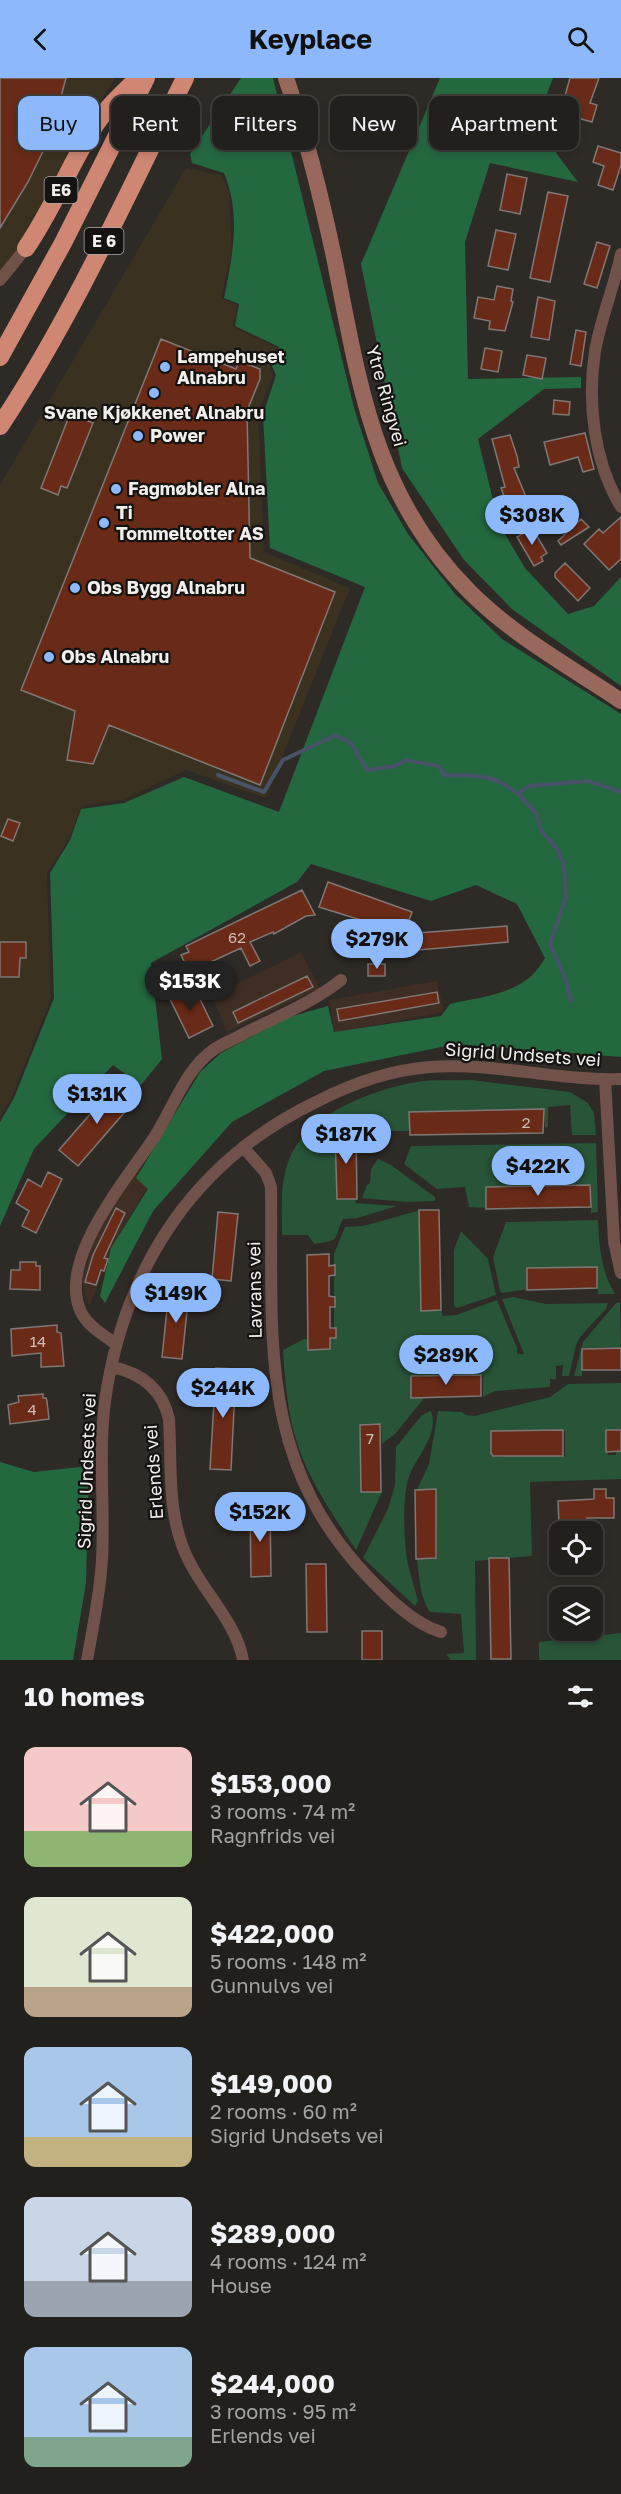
<!DOCTYPE html>
<html lang="en">
<head>
<meta charset="utf-8">
<style>
	body { margin:0; font-family:"Golos Text",sans-serif; background:#2e2d29; color:#f1f3f6; height:100vh; display:flex; flex-direction:column; font-size:22px; white-space:nowrap }
	* { box-sizing:border-box; margin:0 }
	p { font-size:20px; color:#a2a3a3 }
	.icon { flex:none; width:33px; height:33px; fill:none; stroke:currentColor; stroke-width:2; stroke-linecap:round; stroke-linejoin:round }
	.map { position:relative; height:1582px; overflow:hidden }
	.panel { display:flex; flex-direction:column; background:#22201c; flex:1 }
	.panel>* { flex:none }
	.hud { position:absolute; left:18px; top:18px; width:585px; height:54px; display:flex; gap:12px }
	.controls { position:absolute; left:549px; top:1443px; display:grid; gap:12px }
	.controls a { display:grid; place-items:center; width:54px; height:54px; border-radius:12px; background:#22201c; box-shadow:0 3px 9px #0003,0 0 0 2px #3f3e3b; font-size:30px }
	.price { position:absolute; translate:-50% -51px; padding:0 14px; border-radius:21px; background:#8db9fc; color:#111; font-size:20px; line-height:39px; filter:drop-shadow(0 2px 3px #0008) }
	.price::after { content:''; position:absolute; left:50%; top:36px; width:18px; height:14px; margin-left:-9px; background:inherit; clip-path:polygon(0 0,100% 0,50% 100%) }
	.price.selected { background:#222; color:#fff }
	ul { padding:0; list-style:none }
	li { display:flex; align-items:center; gap:18px; height:150px; padding:0 24px }
	li span { display:grid; place-items:center; flex:none; width:168px; height:120px; border-radius:12px; color:#555 }
	li>.icon { margin-inline-start:auto }
	span .icon { width:72px; height:72px; fill:#fffc; stroke-width:1 }
	li b { font-size:26px }
	h2 { display:flex; justify-content:space-between; align-items:center; height:72px; padding:0 24px; font-size:26px }
	.pill { padding:0 21px; border-radius:12px; background:#22201c; box-shadow:0 3px 9px #0003,0 0 0 2px #3f3e3b; font-size:21px; line-height:54px }
	.pill.selected { background:#8db9fc; color:#111 }
	header { display:flex; justify-content:space-between; align-items:center; height:78px; padding:0 24px; background:#8db9fc; color:#111; font-size:27px; font-weight:700 }
	.map>svg:first-child { display:block }
	.commercial { fill:#3a3121 }
	.industrial { fill:#3e2e23 }
	.green { fill:#285438; fill-rule:evenodd }
	.forest { fill:#246840 }
	.lines { fill:none; stroke-linecap:round; stroke-linejoin:round }
	.stream { stroke:#48536a; stroke-width:4 }
	.building { fill:#692b17; stroke:#7f7876; stroke-width:1.5 }
	.street { stroke:#70524a; stroke-width:12 }
	.secondary { stroke:#97685b; stroke-width:16 }
	.highway { stroke:#cf8673; stroke-width:18 }
	.poi-dot { fill:#8db9fc; stroke:#151311; stroke-width:2 }
	.labels { text-anchor:middle; stroke-width:4.5; stroke-linejoin:round; paint-order:stroke }
	.number-label { font-size:15px; fill:#cfbdb6 }
	.shield { fill:#151311; stroke:#afacaa; stroke-width:1.5 }
	.shield-label { font-size:16px; font-weight:bold; fill:#f1eeeb }
	.poi-label { font-size:18px; font-weight:bold; fill:#f1eeeb; stroke:#151311; text-anchor:start }
	.street-label { font-size:18px; fill:#f1eeeb; stroke:#151311 }
</style>
</head>
<body>
<header><svg class="icon" aria-label="back" viewBox="0 0 24 24"><path d="M15 5l-7 7 7 7"/></svg>Keyplace<svg class="icon" aria-label="search" viewBox="0 0 24 24"><circle cx="10" cy="10" r="6"/><path d="M15 15l6 6"/></svg></header>
<div class="map">
<svg width="621" height="1582" viewBox="0 0 621 1582">
	<rect width="100%" height="100%" fill="#2e2a26"/>
	<path class="commercial" d="M0,0H115L94,34L25,167L0,209Z
		M186,90L222,97L229,115L232,173L221,220L237,227L233,249L277,270L270,288L273,298L258,334L264,474L350,510L266,720L186,692L123,722L81,728L69,761L47,795L51,920L12,1019L0,1039V407Z"/>
	<path class="industrial" d="M301,874L320,910L227,954L212,918Z
		M437,903L444,934L335,955L329,922Z
		M135,1090L153,1100L114,1165L89,1229L82,1203L94,1162Z"/>
	<path class="green" d="M471,1002L570,1014L588,1025L594,1035L596,1057H572L570,1027L548,1029V1049L545,1050L544,1031L411,1034V1053H336L338,1120H357L355,1125L397,1128L357,1140L343,1141C332,1163 342,1162 314,1166L308,1157H282C282,1131 279,1100 292,1075C313,1034 372,1012 416,1004C433,1001 453,1003 471,1002Z
		M596,1065L598,1134L591,1135V1107L488,1109V1130L469,1129L465,1109L437,1111L404,1086L411,1068Z
		M378,1081L391,1087L435,1119V1123L406,1124L362,1120L367,1107L370,1105L371,1091Z
		M421,1132L422,1233H441L443,1238L456,1237L497,1222L517,1270V1276H524L502,1221L513,1219L546,1226L608,1225L606,1231L580,1259L576,1267L569,1298H562L563,1287L556,1288V1301H550V1309L495,1313L483,1319V1297L412,1299V1320H424L396,1355L382,1366L381,1346H361L362,1414H382L356,1472C333,1437 306,1399 295,1358C287,1330 285,1301 283,1272L304,1261L334,1260V1176L345,1149L363,1148Z
		M598,1142C599,1167 601,1194 615,1216H598L597,1189L529,1190V1211L502,1215L500,1213L493,1179L506,1144Z
		M461,1153L488,1181L496,1217L457,1230L454,1228V1172Z
		M620,1224L621,1269L583,1270L582,1298H574L583,1264L616,1225Z
		M621,1305V1352L607,1353L608,1377H616V1374L621,1373V1401L530,1404L532,1478L475,1483L476,1582H451L446,1576L464,1575L461,1536L430,1534C420,1520 419,1498 417,1481L437,1480L436,1414H416L429,1386L438,1333L462,1334L466,1337L474,1338L550,1319L568,1306ZM565,1353V1378H557V1374L524,1378L505,1375V1379H497L496,1354Z
		M431,1333C440,1358 414,1380 408,1402C402,1422 404,1466 408,1487C411,1499 415,1511 418,1523L415,1528L363,1480L388,1431L395,1407L396,1369L422,1337Z
		M621,1555V1582H539V1564Z"/>
	<path class="forest" d="M241,0H273L354,330L378,405L408,456L455,516L502,561L621,636V979L456,966L324,993L232,1044L153,1133L105,1225L100,1218L111,1170L148,1111L136,1100L200,994L221,975L286,940L328,928L334,954L441,938L450,926C486,918 526,916 545,880L517,826L476,807L431,823L311,786L297,804L151,885L162,981L141,1007L113,987L34,1071L0,1148V1044L14,1020L54,920L50,795L70,762L81,731L124,725L184,699L279,734L365,509L270,470L263,337L276,297L272,288L279,269L235,248L239,226L224,220C233,177 241,136 224,95L192,85L190,76Z
		M440,0H553L539,37L563,48L556,75L578,104L490,85L465,164L468,301L581,299V310L544,311L478,361L499,446L525,490L568,536L594,528L621,499V608L513,532L464,482L402,390L361,186Z
		M0,1384L34,1394L89,1388L86,1505L73,1582H0Z"/>
	<g class="lines">
		<path class="stream" d="M218,697L264,714L283,682L336,657L352,666L367,692L395,688L406,682L438,688L445,697C478,698 492,695 518,716L529,708L588,703L621,714
			M518,716L536,735L541,752L556,770L564,786L566,819L550,866L566,902L571,923"/>
	</g>
	<path class="building" d="M0,0H66L50,59L28,104L0,150Z
		M570,0H599L590,25L597,27L592,44L560,35Z
		M598,68L621,75V87L613,112L598,107L604,88L593,84Z
		M507,96L527,100L520,136L500,132Z
		M548,114L568,118L550,204L530,200Z
		M496,152L516,156L508,192L488,188Z
		M597,164L610,168L597,210L584,206Z
		M497,208L513,211L511,223L513,224L505,253L489,251L490,243L474,240L478,219L494,222Z
		M538,219L555,223L549,262L531,259Z
		M576,252L586,254L581,288L570,286Z
		M161,261L236,291L239,283L260,291V301L247,333L250,480L335,514L260,707L109,647L93,686L67,682L75,633L21,612Z
		M485,270L502,273L498,294L481,291Z
		M527,277L546,280L542,301L523,297Z
		M554,322L570,324L569,337L553,336Z
		M70,336L93,345L67,410L61,408L58,417L41,410Z
		M585,355L594,391L583,394L578,379L550,387L544,364Z
		M510,357L517,378L519,389L514,390L531,431L512,439L501,410L505,409L492,361Z
		M621,439V481L609,492L584,466L599,451L603,455Z
		M581,441L589,449L561,467L558,463Z
		M532,450L547,475L541,479L543,483L534,488L517,459Z
		M565,485L590,510L578,523L555,499V495Z
		M8,741L20,745L13,763L1,758Z
		M328,804L412,834L406,850L395,846L393,852L319,829Z
		M302,812L315,837L306,838L274,856L273,854L250,864L260,883L250,888L241,870L189,894L181,877L189,874L186,868Z
		M507,848L508,864L419,872L418,855Z
		M0,864H26V880H20L19,899H0Z
		M368,886H385V898H368Z
		M307,898L313,909L238,945L233,934Z
		M185,908L189,916L196,913L213,948L189,960L168,917Z
		M437,914L439,925L339,943L337,931Z
		M118,1004L131,1015L124,1023L130,1028L78,1088L59,1072Z
		M544,1031L543,1055L410,1057L409,1034Z
		M335,1053H356L357,1121H337Z
		M48,1094L62,1101L36,1155L22,1148L29,1133L16,1125L28,1101L41,1109Z
		M590,1107L591,1129L486,1131V1109Z
		M116,1130L125,1135L104,1180L108,1181L104,1193L101,1192L96,1207L85,1204L93,1177Z
		M419,1132H439L441,1232L421,1233Z
		M218,1134L238,1136L231,1203L212,1201Z
		M329,1176V1188L335,1187V1197L329,1198V1218L335,1219V1229H330V1250H336V1260H330V1271L308,1272L307,1177Z
		M20,1184H36V1188H40V1212L10,1211L11,1192H20Z
		M597,1189V1210L527,1212V1190Z
		M169,1212L189,1214L182,1281L162,1279Z
		M57,1247V1254L61,1255L64,1288L41,1289V1275L12,1278L11,1251Z
		M621,1270V1292H582V1271Z
		M216,1290L236,1291L231,1392L210,1391Z
		M481,1297V1318L411,1320V1298Z
		M43,1316V1320H46L47,1323L49,1341L10,1346L8,1327L19,1324L18,1318Z
		M380,1346L381,1414H361L360,1347Z
		M563,1352V1378H493L491,1375V1353Z
		M606,1352H621V1373L606,1374Z
		M436,1411V1480L416,1481L415,1412Z
		M594,1411H606V1420H614V1440H587V1454H569V1447H559L558,1423L594,1421Z
		M250,1431H270L271,1498L251,1499Z
		M489,1480H509L511,1581H491Z
		M306,1486H326L327,1554H307Z
		M362,1553H382V1582H362Z"/>
	<g class="lines">
		<path class="street" d="M621,176C614,209 601,240 595,273C587,325 594,384 621,429
			M0,202L26,170
			M605,1001L614,1164L621,1195
			M243,1069L266,1095L271,1109C273,1258 256,1382 369,1500C388,1520 414,1546 441,1554
			M116,1266C104,1257 90,1250 82,1236C54,1184 128,1100 155,1058C173,1030 185,992 213,972C223,965 235,961 245,955C278,938 312,925 341,902
			M112,1289C141,1295 162,1310 169,1341C172,1390 166,1440 190,1485C207,1518 236,1545 243,1582
			M87,1582C93,1549 100,1516 102,1482C105,1425 97,1367 107,1310C129,1182 198,1081 316,1024C351,1006 390,992 430,989C493,984 557,1003 621,1001"/>
		<path class="secondary" d="M286,0C307,60 322,122 335,184C360,310 375,419 470,514C515,559 569,588 621,623"/>
		<path class="highway" d="M26,170C52,132 68,91 92,52C104,32 122,16 138,0
			M0,279L63,165L146,0
			M0,348C72,239 127,117 185,0"/>
	</g>
	<g class="poi-dot">
		<circle cx="165" cy="289" r="6"/>
		<circle cx="154" cy="315" r="6"/>
		<circle cx="138" cy="358" r="6"/>
		<circle cx="116" cy="411" r="6"/>
		<circle cx="104" cy="445" r="6"/>
		<circle cx="75" cy="510" r="6"/>
		<circle cx="49" cy="579" r="6"/>
	</g>
	<g class="labels">
		<g class="number-label">
			<text x="237" y="865">62</text>
			<text x="526" y="1050">2</text>
			<text x="38" y="1269">14</text>
			<text x="32" y="1337">4</text>
			<text x="370" y="1366">7</text>
		</g>
		<g class="shield">
			<rect x="44.5" y="99" width="33" height="26" rx="4.5"/>
			<rect x="84.5" y="150" width="39" height="26" rx="4.5"/>
		</g>
		<g class="shield-label">
			<text x="61" y="118">E6</text>
			<text x="104" y="169">E 6</text>
		</g>
		<g class="poi-label">
			<text x="177" y="285">Lampehuset<tspan x="177" dy="21">Alnabru</tspan></text>
			<text x="154" y="341" text-anchor="middle">Svane Kjøkkenet Alnabru</text>
			<text x="150" y="364">Power</text>
			<text x="128" y="417">Fagmøbler Alna</text>
			<text x="116" y="441">Ti<tspan x="116" dy="21">Tommeltotter AS</tspan></text>
			<text x="87" y="516">Obs Bygg Alnabru</text>
			<text x="61" y="585">Obs Alnabru</text>
		</g>
		<g class="street-label">
			<text transform="translate(386 318) rotate(74)" y="6">Ytre Ringvei</text>
			<text transform="translate(523 977) rotate(4)" y="6">Sigrid Undsets vei</text>
			<text transform="translate(255 1212) rotate(-91)" y="6">Lavrans vei</text>
			<text transform="translate(87 1393) rotate(-88)" y="6">Sigrid Undsets vei</text>
			<text transform="translate(154 1394) rotate(-94)" y="6">Erlends vei</text>
		</g>
	</g>
</svg>
<div class="controls">
<a><svg class="icon" aria-label="locate" viewBox="0 0 24 24"><circle cx="12" cy="12" r="6"/><path d="M12 2v4M12 18v4M2 12h4M18 12h4"/></svg></a>
<a><svg class="icon" aria-label="layers" viewBox="0 0 24 24"><path d="M12 4l9 5-9 5-9-5zM3 14l9 5 9-5"/></svg></a>
</div>
<b class="price" style="left:532px;top:468px">$308K</b>
<b class="price" style="left:377px;top:892px">$279K</b>
<b class="price selected" style="left:190px;top:934px">$153K</b>
<b class="price" style="left:97px;top:1047px">$131K</b>
<b class="price" style="left:346px;top:1087px">$187K</b>
<b class="price" style="left:538px;top:1119px">$422K</b>
<b class="price" style="left:176px;top:1246px">$149K</b>
<b class="price" style="left:446px;top:1308px">$289K</b>
<b class="price" style="left:223px;top:1341px">$244K</b>
<b class="price" style="left:260px;top:1465px">$152K</b>
<div class="hud">
<a class="pill selected">Buy</a>
<a class="pill">Rent</a>
<a class="pill">Filters</a>
<a class="pill">New</a>
<a class="pill">Apartment</a>
</div>
</div>
<section class="panel">
<h2>10 homes<svg class="icon" aria-label="filters" viewBox="0 0 24 24"><path d="M4 7h16M4 17h16"/><circle cx="9" cy="7" r="2"/><circle cx="15" cy="17" r="2"/></svg></h2>
<ul>
<li><span style="background:linear-gradient(#f6c9c9 70%,#8fb573 0)"><svg class="icon" aria-label="home" viewBox="0 0 24 24"><path d="M3 11l9-7 9 7M6 9v11h12V9"/></svg></span><div><b>$153,000</b><p>3 rooms · 74 m²</p><p>Ragnfrids vei</p></div></li>
<li><span style="background:linear-gradient(#dfe7d0 75%,#b9a48a 0)"><svg class="icon" aria-label="home" viewBox="0 0 24 24"><path d="M3 11l9-7 9 7M6 9v11h12V9"/></svg></span><div><b>$422,000</b><p>5 rooms · 148 m²</p><p>Gunnulvs vei</p></div></li>
<li><span style="background:linear-gradient(#a9c7e8 75%,#c2b280 0)"><svg class="icon" aria-label="home" viewBox="0 0 24 24"><path d="M3 11l9-7 9 7M6 9v11h12V9"/></svg></span><div><b>$149,000</b><p>2 rooms · 60 m²</p><p>Sigrid Undsets vei</p></div></li>
<li><span style="background:linear-gradient(#c9d6e8 70%,#9aa5b1 0)"><svg class="icon" aria-label="home" viewBox="0 0 24 24"><path d="M3 11l9-7 9 7M6 9v11h12V9"/></svg></span><div><b>$289,000</b><p>4 rooms · 124 m²</p><p>House</p></div></li>
<li><span style="background:linear-gradient(#a9c7e8 75%,#7fa58c 0)"><svg class="icon" aria-label="home" viewBox="0 0 24 24"><path d="M3 11l9-7 9 7M6 9v11h12V9"/></svg></span><div><b>$244,000</b><p>3 rooms · 95 m²</p><p>Erlends vei</p></div></li>
</ul>
</section>
</body>
</html>
